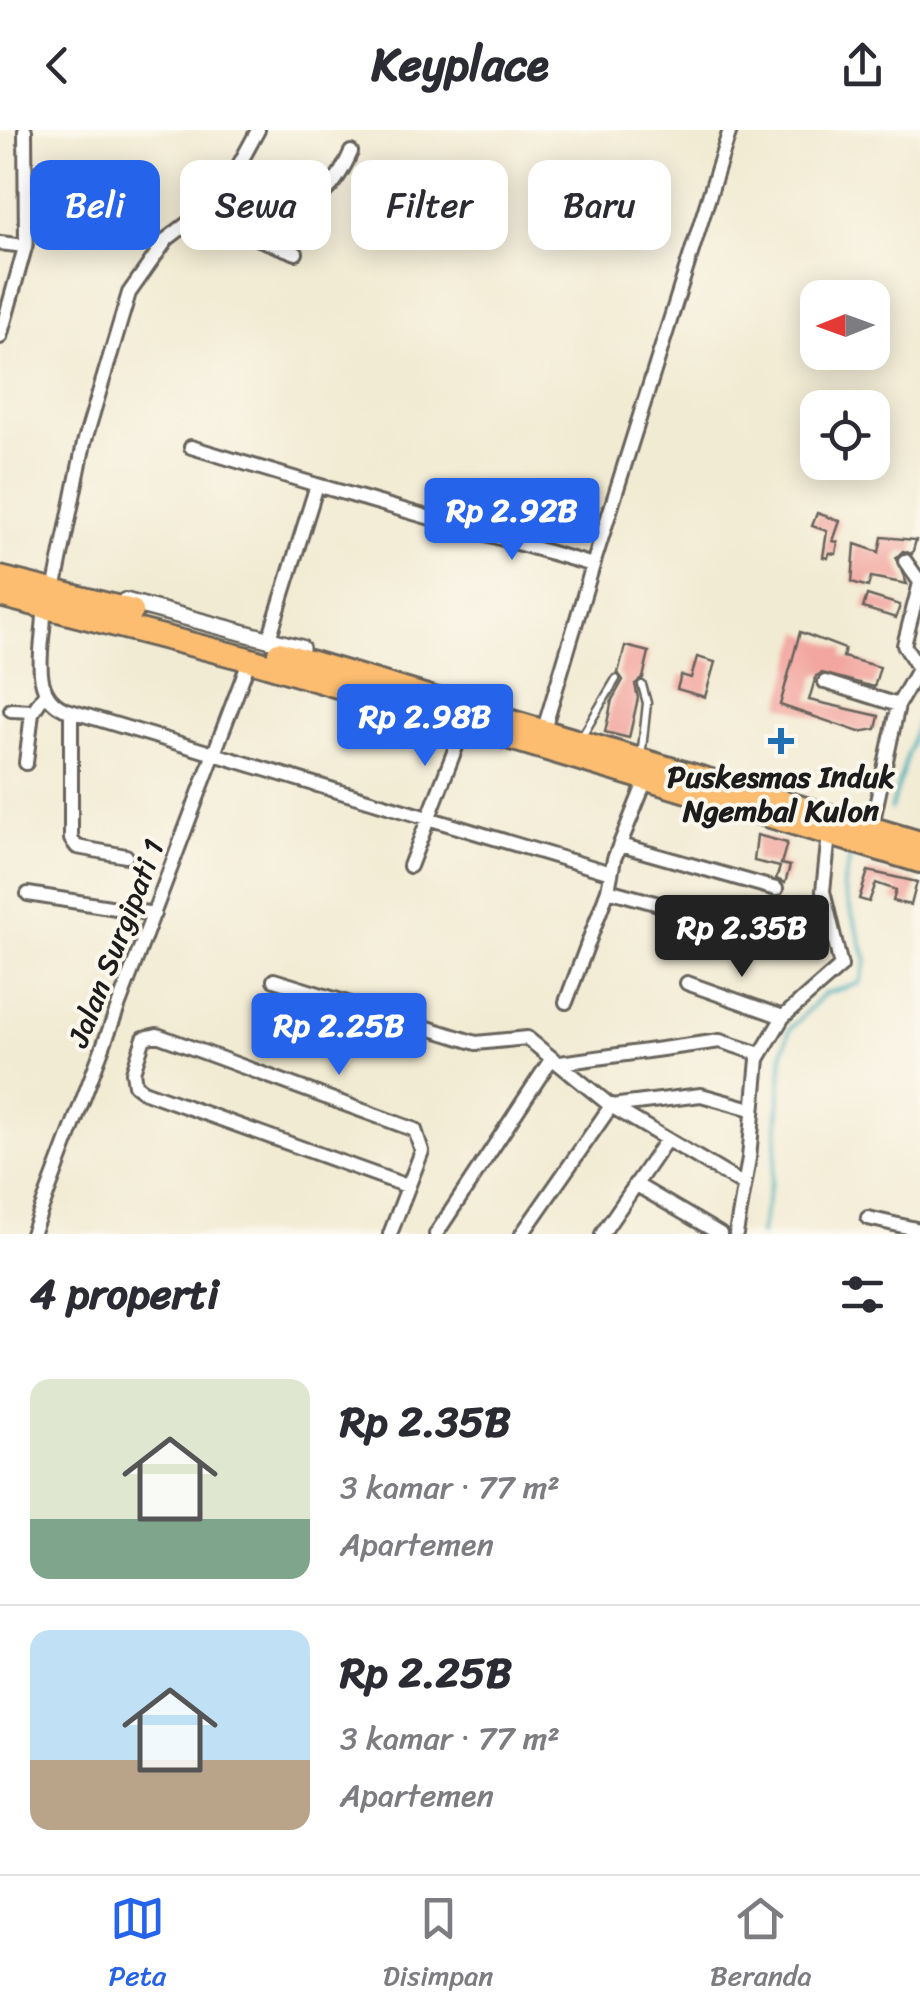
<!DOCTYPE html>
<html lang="id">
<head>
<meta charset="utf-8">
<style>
	body { margin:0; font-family:Sriracha,sans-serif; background:#f2f2f3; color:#2b2b33; height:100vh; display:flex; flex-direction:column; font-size:38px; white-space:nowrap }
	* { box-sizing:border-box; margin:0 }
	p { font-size:32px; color:#7c7c81 }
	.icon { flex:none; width:55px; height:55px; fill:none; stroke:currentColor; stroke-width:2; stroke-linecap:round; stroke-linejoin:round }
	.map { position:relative; height:1104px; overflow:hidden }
	.panel { display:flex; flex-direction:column; background:#fff; flex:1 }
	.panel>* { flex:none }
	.hud { position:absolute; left:30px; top:30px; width:860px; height:90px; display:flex; gap:20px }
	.needle { width:65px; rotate:269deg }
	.fabs { position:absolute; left:800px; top:150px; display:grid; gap:20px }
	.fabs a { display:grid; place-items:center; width:90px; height:90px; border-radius:20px; background:#fff; box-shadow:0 5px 25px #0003; font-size:50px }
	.price { position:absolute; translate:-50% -85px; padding:0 22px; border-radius:10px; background:#2563eb; color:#fff; font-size:32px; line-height:65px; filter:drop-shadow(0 2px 5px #0008) }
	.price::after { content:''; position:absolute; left:50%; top:60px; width:30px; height:22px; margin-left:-15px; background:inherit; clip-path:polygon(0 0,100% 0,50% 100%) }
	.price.current { background:#222; color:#fff }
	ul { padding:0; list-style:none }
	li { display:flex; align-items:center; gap:30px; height:250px; padding:0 30px }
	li+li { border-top:2px solid #e1e1e2 }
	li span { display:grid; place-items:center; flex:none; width:280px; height:200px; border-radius:20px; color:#555 }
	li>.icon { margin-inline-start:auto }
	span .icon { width:120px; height:120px; fill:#fffc; stroke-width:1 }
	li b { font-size:42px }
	h2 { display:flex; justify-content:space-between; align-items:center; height:120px; padding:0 30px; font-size:42px }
	.chip { padding:0 35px; border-radius:20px; background:#fff; box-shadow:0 5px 25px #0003; font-size:35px; line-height:90px }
	.chip.current { background:#2563eb; color:#fff }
	header { display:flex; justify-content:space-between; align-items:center; height:130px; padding:0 30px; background:#fff; font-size:45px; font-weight:700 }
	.tabs { display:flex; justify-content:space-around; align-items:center; height:140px; border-top:2px solid #e1e1e2; background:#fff; font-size:28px; color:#7c7c81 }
	.tabs a { display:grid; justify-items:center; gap:5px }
	.tabs .current { color:#2563eb }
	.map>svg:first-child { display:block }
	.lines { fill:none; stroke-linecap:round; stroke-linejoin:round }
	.stream { stroke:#3aaab7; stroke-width:4 }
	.building { fill:#f2a69f }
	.service-casing { stroke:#67645c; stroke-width:11 }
	.minor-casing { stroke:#67645c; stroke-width:18 }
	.tertiary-casing { stroke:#67645c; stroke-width:20 }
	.trunk-casing { stroke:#67645c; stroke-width:28 }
	.service { stroke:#fff; stroke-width:6 }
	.minor { stroke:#fff; stroke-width:12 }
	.tertiary { stroke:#fff; stroke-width:15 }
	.trunk { stroke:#fcbd6f; stroke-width:22 }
	.poi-dot { fill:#1f6fb2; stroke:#fbf7ec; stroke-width:4 }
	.labels { text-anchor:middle; stroke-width:8; stroke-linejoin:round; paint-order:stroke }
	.poi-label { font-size:30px; font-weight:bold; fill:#1c1c1c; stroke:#fbf7ec }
	.street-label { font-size:30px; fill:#1c1c1c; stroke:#fbf7ec }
</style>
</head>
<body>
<header><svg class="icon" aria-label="back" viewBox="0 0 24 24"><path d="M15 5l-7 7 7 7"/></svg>Keyplace<svg class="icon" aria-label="share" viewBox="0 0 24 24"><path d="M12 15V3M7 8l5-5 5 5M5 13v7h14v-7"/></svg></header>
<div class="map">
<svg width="920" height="1104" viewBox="0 0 920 1104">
	<rect width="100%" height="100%" fill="#fbf7ec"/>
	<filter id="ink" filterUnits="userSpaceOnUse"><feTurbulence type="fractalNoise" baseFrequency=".01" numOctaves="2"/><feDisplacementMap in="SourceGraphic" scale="20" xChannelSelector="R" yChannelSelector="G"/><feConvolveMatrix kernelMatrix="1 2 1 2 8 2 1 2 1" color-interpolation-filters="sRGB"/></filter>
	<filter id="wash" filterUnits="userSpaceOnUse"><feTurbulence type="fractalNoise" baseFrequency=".0048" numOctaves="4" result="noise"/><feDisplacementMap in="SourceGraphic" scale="40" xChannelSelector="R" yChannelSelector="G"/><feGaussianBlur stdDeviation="2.25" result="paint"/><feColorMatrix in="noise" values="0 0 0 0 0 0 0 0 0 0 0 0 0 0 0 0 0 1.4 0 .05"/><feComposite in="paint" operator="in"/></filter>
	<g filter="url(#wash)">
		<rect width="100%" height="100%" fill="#f2ebd3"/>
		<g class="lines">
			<path class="stream" d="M891,679L920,584
				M760,1104L775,1032L783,921L790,899L824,864L860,853L867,830L843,757L851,724"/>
		</g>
		<g id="blocks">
			<path class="building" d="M817,383L840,391L833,411L838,412L836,424L829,423L828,428L823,427L827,401L812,396Z
				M882,407L916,410L912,424L903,421L896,428L907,454L871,447L868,457L852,452L855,414L879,422Z
				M867,465L900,475L896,488L863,478Z
				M800,502L845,519L843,527L880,537L874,557L822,543L816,546L809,570L879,586L876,599L859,602L780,575Z
				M625,516L649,522L643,548L635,554L638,568L629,608L605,602L612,570L623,550L618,543Z
				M697,527L715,532L705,567L677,559L681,545L691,548Z
				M757,705L787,713L781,734L790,736L785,753L776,749L780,737L754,731Z
				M868,741L917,752L911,775L893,771L896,760L876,753L869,772L859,769Z"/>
		</g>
	</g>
	<g filter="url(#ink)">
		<use href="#blocks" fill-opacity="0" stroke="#67645c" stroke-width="2.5"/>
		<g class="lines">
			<g class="service-casing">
				<path id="service" d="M581,608L616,549
					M641,628L647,573L642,555"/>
			</g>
			<g class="minor-casing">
				<path id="minor" d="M234,49C297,69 319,93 351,22
					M206,80L243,103L296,123
					M0,113L25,116
					M0,207L26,114L25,0
					M191,317L317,355L269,509
					M317,355L593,435L544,599
					M905,431L920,452
					M593,435L730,0
					M56,451L84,313L129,163L167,109L221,68L258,0
					M44,485C43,518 29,563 64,579L611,743
					M918,537L904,515L920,453
					M825,552L898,575
					M11,580L33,581
					M71,581V709L77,717L126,726
					M26,633L32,583L44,565
					M648,645L614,729L608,760L767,804
					M873,690L898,575L920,536
					M620,715L776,759
					M410,736L461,604
					M28,764L154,784
					M274,850L476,913L527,908L611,976L744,1055
					M687,853L783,887
					M566,872L608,760
					M560,933L720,911L760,924
					M635,1054L720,1104
					M868,1088L920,1100
					M32,1104L246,539
					M390,1104L422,1021L415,1000L157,905L144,908L133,942L135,955L143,961L407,1056
					M436,1104L552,928
					M522,1104L611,976L701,965L751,979
					M602,1104L667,1009
					M736,1104L749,1028L758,929L783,887L841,836L823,761L828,714"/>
			</g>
			<g class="tertiary-casing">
				<path id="tertiary" d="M125,471L301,518"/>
			</g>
			<g class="trunk-casing">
				<path id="trunk" d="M0,448L132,481
					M0,465L244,528L920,731
					M279,523L920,713"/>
			</g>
			<use href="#service" class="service"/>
			<use href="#minor" class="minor"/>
			<use href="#tertiary" class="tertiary"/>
			<use href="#trunk" class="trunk"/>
		</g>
	</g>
	<path class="poi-dot" d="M776 596h10v10h10v10h-10v10h-10v-10h-10v-10h10z"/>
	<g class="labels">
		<g class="poi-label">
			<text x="781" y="657">Puskesmas Induk<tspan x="781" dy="34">Ngembal Kulon</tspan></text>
		</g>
		<g class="street-label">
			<text transform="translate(116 813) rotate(-69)" y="10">Jalan Surgipati 1</text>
		</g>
	</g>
</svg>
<div class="fabs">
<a><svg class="needle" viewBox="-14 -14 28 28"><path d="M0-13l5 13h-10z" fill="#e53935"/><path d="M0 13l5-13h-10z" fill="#7c7c81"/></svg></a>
<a><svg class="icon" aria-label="locate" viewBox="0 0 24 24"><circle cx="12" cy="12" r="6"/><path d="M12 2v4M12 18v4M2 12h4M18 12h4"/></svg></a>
</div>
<b class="price" style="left:512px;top:433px">Rp 2.92B</b>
<b class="price" style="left:425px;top:639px">Rp 2.98B</b>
<b class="price current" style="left:742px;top:850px">Rp 2.35B</b>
<b class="price" style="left:339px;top:948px">Rp 2.25B</b>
<div class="hud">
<a class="chip current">Beli</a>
<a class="chip">Sewa</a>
<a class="chip">Filter</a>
<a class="chip">Baru</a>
</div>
</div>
<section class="panel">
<h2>4 properti<svg class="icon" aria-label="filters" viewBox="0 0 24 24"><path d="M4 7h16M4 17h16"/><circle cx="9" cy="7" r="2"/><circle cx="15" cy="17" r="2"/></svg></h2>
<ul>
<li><span style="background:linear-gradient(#dfe7d0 70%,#7fa58c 0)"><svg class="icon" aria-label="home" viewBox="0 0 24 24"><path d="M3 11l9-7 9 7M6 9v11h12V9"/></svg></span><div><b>Rp 2.35B</b><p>3 kamar · 77 m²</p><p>Apartemen</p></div></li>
<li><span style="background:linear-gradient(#bfe0f5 65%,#b9a48a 0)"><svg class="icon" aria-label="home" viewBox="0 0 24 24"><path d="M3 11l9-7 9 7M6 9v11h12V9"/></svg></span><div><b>Rp 2.25B</b><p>3 kamar · 77 m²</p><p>Apartemen</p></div></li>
</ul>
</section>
<nav class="tabs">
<a class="current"><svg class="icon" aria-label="map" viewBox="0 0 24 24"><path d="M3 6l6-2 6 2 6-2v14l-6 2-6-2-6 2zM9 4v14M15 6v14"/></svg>Peta</a>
<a><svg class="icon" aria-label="saved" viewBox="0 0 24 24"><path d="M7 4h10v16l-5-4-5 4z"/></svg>Disimpan</a>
<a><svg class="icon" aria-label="home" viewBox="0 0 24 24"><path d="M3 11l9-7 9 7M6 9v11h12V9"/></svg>Beranda</a>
</nav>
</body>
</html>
